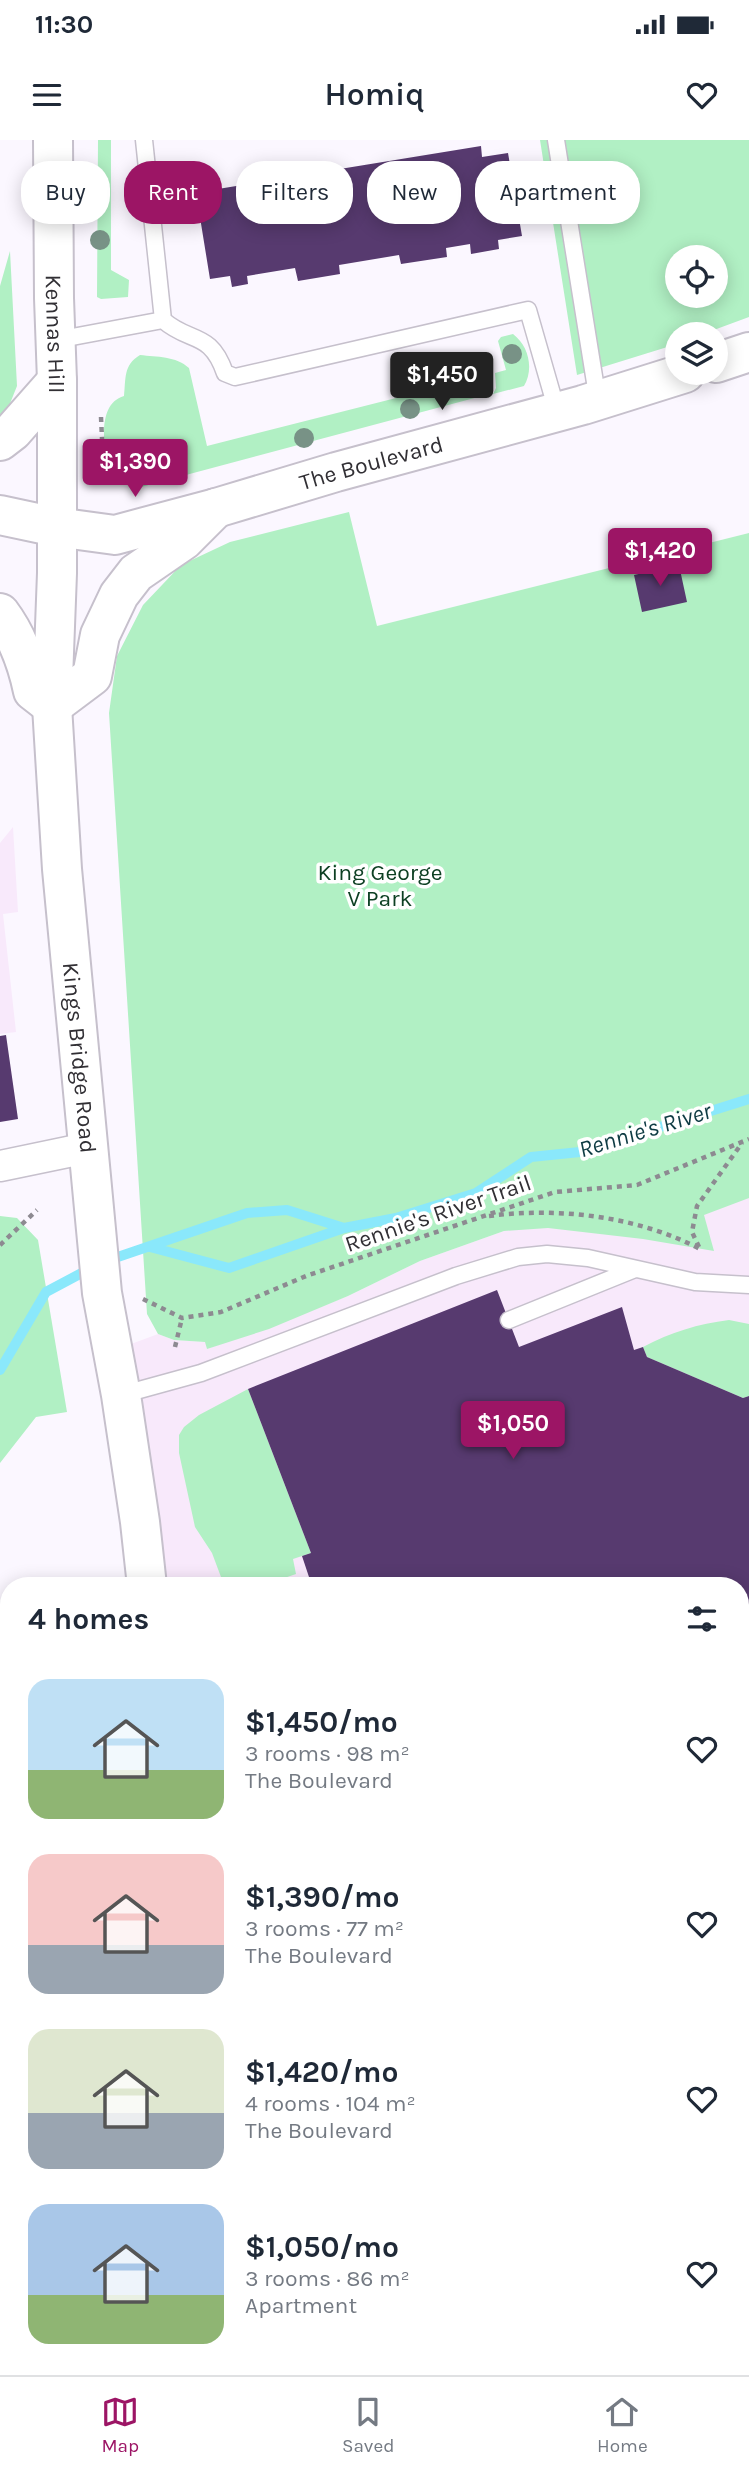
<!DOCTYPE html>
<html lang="en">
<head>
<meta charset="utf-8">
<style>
	body { margin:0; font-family:Karla,sans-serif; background:#f2f2f3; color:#1f2937; height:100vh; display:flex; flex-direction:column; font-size:26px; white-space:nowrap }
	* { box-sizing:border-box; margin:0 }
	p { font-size:23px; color:#747a83 }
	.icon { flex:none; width:38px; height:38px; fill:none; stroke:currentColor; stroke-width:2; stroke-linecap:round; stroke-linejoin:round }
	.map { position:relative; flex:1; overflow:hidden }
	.details { position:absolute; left:0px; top:1437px; width:749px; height:800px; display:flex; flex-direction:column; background:#fff; border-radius:28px 28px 0 0; box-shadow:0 4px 18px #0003 }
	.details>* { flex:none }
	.top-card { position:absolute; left:21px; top:21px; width:707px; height:63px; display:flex; gap:14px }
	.fabs { position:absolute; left:665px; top:105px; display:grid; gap:14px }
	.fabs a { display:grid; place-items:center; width:63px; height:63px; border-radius:50%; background:#fff; box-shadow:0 4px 18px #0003; font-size:35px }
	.price { position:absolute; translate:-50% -60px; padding:0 16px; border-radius:7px; background:#9c1565; color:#fff; font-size:23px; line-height:46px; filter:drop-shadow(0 2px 4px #0008) }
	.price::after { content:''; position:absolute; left:50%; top:42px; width:21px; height:16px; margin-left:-10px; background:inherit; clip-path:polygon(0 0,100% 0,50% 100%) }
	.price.on { background:#222; color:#fff }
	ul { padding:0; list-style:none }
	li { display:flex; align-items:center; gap:21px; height:175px; padding:0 28px }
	li span { display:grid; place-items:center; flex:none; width:196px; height:140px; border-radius:21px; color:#555 }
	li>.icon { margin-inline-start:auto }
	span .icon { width:84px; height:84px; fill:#fffc; stroke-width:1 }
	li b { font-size:30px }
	h2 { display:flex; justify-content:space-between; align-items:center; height:84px; padding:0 28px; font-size:30px }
	.chip { padding:0 24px; border-radius:28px; background:#fff; box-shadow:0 4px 18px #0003; font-size:24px; line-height:63px }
	.chip.on { background:#9c1565; color:#fff }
	.status { display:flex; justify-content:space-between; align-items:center; height:49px; padding:0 35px; background:#fff; direction:ltr }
	.status svg { height:19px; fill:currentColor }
	header { display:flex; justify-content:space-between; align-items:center; height:91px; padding:0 28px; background:#fff; font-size:32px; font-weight:600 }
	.tab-bar { display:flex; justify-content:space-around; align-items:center; height:98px; border-top:2px solid #e0e1e3; background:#fff; font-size:19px; color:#747a83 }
	.tab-bar a { display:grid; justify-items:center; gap:4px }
	.tab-bar .on { color:#9c1565 }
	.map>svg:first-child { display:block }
	.commercial { fill:#f8e9fb }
	.green { fill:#b1f0c4; fill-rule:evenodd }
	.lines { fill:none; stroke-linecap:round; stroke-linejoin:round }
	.stream { stroke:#8ae8fb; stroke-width:10 }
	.building { fill:#573a6f }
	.service-casing { stroke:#c6c0cc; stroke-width:19 }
	.minor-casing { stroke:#c6c0cc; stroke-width:33 }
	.tertiary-casing { stroke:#c6c0cc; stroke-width:42 }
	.secondary-casing { stroke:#c6c0cc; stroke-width:42 }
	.primary-casing { stroke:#c6c0cc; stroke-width:42 }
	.path { stroke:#8d8a91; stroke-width:4.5; stroke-dasharray:5 5; stroke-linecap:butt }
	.service { stroke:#fff; stroke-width:16 }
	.minor { stroke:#fff; stroke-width:30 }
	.tertiary { stroke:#fff; stroke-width:38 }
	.secondary { stroke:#fff; stroke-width:38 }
	.primary { stroke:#fff; stroke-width:38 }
	.tree { fill:#789286 }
	.labels { text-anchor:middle; stroke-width:7; stroke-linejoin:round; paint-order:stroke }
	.street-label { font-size:23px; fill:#312f34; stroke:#fff }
	.park-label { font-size:23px; fill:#0d4023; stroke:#fff }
	.water-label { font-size:24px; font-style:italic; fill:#0e3b43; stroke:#fff }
</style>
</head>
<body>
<div class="status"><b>11:30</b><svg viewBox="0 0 49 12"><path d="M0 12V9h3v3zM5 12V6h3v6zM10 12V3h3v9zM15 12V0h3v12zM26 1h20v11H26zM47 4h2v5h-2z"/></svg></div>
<header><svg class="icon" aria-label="menu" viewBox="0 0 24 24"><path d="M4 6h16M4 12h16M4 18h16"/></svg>Homiq<svg class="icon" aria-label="heart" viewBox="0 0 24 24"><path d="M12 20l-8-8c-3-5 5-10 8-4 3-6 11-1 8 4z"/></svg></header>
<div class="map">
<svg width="749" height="2235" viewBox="0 0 749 2235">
	<rect width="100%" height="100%" fill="#fbf7ff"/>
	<path class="commercial" d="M13,687L18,772L3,774L16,892L0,894V703Z
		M749,1021V1613L740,1617V1446L147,1445L115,1210L158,1194L174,1200L206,1202L207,1209L308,1172L348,1156L420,1121L504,1091Z"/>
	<path class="green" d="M98,0H111V130L129,140L128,157L101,159L97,157Z
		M540,0H749V177L703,194H677V204L577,235ZM677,117H716V156H677Z
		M10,111L17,246L7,271L0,276V146Z
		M513,194C529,206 534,229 524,246L493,254L496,248L495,233L506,230L498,201L501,197Z
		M140,215C157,217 176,216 189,228L207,306L471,239L476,251L482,256L141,347C127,345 120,343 109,332C104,309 96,264 124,256C126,239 123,225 140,215Z
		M349,372L377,486L749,393V1058L704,1075L714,1111L643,1099L548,1088L504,1091L420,1121L348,1156L269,1189L207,1209L205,1202L174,1200L158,1194L147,1174L109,573L117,516L143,465L181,425L230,402Z
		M0,1076L17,1078L38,1100L67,1272L36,1277L0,1323Z
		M729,1180L749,1184V1256L743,1258L647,1217L643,1207C671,1192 698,1184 729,1180Z
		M248,1249L311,1413L293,1419L296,1434L264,1445H224L212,1413L195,1387L179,1313V1295L184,1287L199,1275Z
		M749,1832V1996L740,1993V1833Z
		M9,1934V1965H0V1935Z
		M162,2228H237L236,2235H162Z
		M517,2228H596L592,2235H509Z"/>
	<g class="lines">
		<path class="stream" d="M150,1107L229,1128L344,1088L396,1078L476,1053L531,1017L580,1012L749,959
			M106,1121L247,1073L287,1070L344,1088
			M0,1230L46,1152L91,1128"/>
	</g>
	<path class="building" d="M481,6L482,17L508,13L522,96L498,100L499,109L471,114L470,104L446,108L447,117L401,124L399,115L339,125L340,134L298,141L295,128L247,136L248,144L232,147L230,136L210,139L198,65L220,62L218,49Z
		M679,425L687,462L642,472L634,435Z
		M6,895L18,979L0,982V896Z
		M497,1150L519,1207L622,1167L634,1210L643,1207L647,1217L743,1258L749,1256V1539L740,1542V1446H312L302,1416L311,1413L248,1249Z
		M740,1749L749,1771V1778L740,1781Z
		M0,1773H9V1819H0Z
		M9,1864V1910L0,1911V1866Z
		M740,2059L747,2060L741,2088H740Z
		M0,2121H9V2197H0Z
		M252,2228H313V2235H252Z
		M470,2228H496L493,2235H485Z"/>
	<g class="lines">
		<g class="service-casing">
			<path id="service" d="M144,0L163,180C190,204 210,190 225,233L235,237L528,170L557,271
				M556,0L598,261
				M56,200L163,180
				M509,1180L635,1129
				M121,1255L201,1233L456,1136L518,1117L547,1114L588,1118L695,1142L749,1145"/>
		</g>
		<g class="minor-casing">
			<path id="minor" d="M0,1026L87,1008
				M740,1617L749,1613
				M708,2228L719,2235"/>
		</g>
		<g class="tertiary-casing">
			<g id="tertiary">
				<path d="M716,223L749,212"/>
				<path id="s1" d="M0,375L56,387L115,395L216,368L336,332L583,265L685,233"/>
				<path d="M0,2009L9,2008"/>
			</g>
		</g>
		<g class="secondary-casing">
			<path id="secondary" d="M124,2235V2228"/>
		</g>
		<g class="primary-casing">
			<g id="primary">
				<path id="s2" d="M53,0L54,158L57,241V433L52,566L62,729L102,1153L121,1255L140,1382L147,1446"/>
				<path d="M0,301L13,291L57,241"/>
				<path d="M0,473C18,497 27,522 33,551L51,565"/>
				<path d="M52,566L92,536L100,495L119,455L136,433L184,400L216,368"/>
			</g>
		</g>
		<path class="path" d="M101,277L103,320
			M489,1076C559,1067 637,1076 700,1109
			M0,1105L37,1070
			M699,1107L692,1092L697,1066L742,1003
			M143,1159L182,1178L221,1172L306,1136L555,1052L637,1045L749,999
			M175,1207L182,1178"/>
		<use href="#service" class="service"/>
		<use href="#minor" class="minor"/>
		<use href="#tertiary" class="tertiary"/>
		<use href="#secondary" class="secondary"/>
		<use href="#primary" class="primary"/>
	</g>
	<g class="tree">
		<circle cx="100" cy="100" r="10"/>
		<circle cx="512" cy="214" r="10"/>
		<circle cx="410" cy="269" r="10"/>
		<circle cx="304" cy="298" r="10"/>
	</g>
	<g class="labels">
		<g class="street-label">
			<text dy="8" stroke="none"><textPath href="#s2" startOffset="194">Kennas Hill</textPath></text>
			<text dy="8" stroke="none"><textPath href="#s1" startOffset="383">The Boulevard</textPath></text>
			<text dy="8" stroke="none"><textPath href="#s2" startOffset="919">Kings Bridge Road</textPath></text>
			<text transform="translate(438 1073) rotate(-19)" y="8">Rennie's River Trail</text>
		</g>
		<g class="park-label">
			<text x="380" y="740">King George<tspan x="380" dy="26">V Park</tspan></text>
		</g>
		<g class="water-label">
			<text transform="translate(645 990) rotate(-17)" y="8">Rennie's River</text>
		</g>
	</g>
</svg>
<div class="fabs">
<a><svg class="icon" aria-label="locate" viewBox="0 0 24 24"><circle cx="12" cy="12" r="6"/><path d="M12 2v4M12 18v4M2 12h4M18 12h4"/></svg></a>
<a><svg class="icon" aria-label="layers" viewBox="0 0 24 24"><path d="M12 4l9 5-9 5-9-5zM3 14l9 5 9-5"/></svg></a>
</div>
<b class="price on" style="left:442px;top:272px">$1,450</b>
<b class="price" style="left:135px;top:359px">$1,390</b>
<b class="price" style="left:660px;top:448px">$1,420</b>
<b class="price" style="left:513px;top:1321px">$1,050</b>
<div class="top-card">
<a class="chip">Buy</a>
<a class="chip on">Rent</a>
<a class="chip">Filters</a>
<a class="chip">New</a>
<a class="chip">Apartment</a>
</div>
<section class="details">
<h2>4 homes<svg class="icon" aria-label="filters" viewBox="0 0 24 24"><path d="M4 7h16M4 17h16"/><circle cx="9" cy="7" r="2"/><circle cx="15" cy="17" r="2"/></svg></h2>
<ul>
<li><span style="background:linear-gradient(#bfe0f5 65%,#8fb573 0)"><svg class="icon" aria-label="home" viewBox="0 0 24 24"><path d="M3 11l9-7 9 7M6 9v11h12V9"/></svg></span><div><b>$1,450/mo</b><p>3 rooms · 98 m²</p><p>The Boulevard</p></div><svg class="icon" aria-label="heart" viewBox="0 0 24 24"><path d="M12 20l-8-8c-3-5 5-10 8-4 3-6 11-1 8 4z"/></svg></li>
<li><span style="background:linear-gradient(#f6c9c9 65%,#9aa5b1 0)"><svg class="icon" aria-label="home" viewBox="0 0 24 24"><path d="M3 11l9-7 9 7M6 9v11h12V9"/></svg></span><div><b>$1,390/mo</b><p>3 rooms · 77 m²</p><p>The Boulevard</p></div><svg class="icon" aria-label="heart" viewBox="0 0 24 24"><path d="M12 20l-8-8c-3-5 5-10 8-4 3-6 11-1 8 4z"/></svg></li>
<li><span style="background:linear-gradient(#dfe7d0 60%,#9aa5b1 0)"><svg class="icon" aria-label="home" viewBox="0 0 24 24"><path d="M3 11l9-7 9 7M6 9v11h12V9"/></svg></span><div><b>$1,420/mo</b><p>4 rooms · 104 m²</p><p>The Boulevard</p></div><svg class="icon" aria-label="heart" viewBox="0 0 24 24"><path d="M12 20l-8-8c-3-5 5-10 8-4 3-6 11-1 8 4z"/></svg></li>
<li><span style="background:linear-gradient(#a9c7e8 65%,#8fb573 0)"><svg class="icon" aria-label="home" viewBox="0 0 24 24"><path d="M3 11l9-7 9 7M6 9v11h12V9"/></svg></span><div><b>$1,050/mo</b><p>3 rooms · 86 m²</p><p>Apartment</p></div><svg class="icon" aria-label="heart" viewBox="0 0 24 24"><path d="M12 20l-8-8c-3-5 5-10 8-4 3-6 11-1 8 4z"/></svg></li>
</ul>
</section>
</div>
<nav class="tab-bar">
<a class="on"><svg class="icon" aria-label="map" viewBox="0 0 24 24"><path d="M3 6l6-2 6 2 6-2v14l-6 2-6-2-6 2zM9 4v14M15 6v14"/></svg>Map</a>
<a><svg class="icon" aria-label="saved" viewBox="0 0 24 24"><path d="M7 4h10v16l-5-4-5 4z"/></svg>Saved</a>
<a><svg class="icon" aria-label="home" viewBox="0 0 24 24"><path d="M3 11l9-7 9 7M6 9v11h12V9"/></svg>Home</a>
</nav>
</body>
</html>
